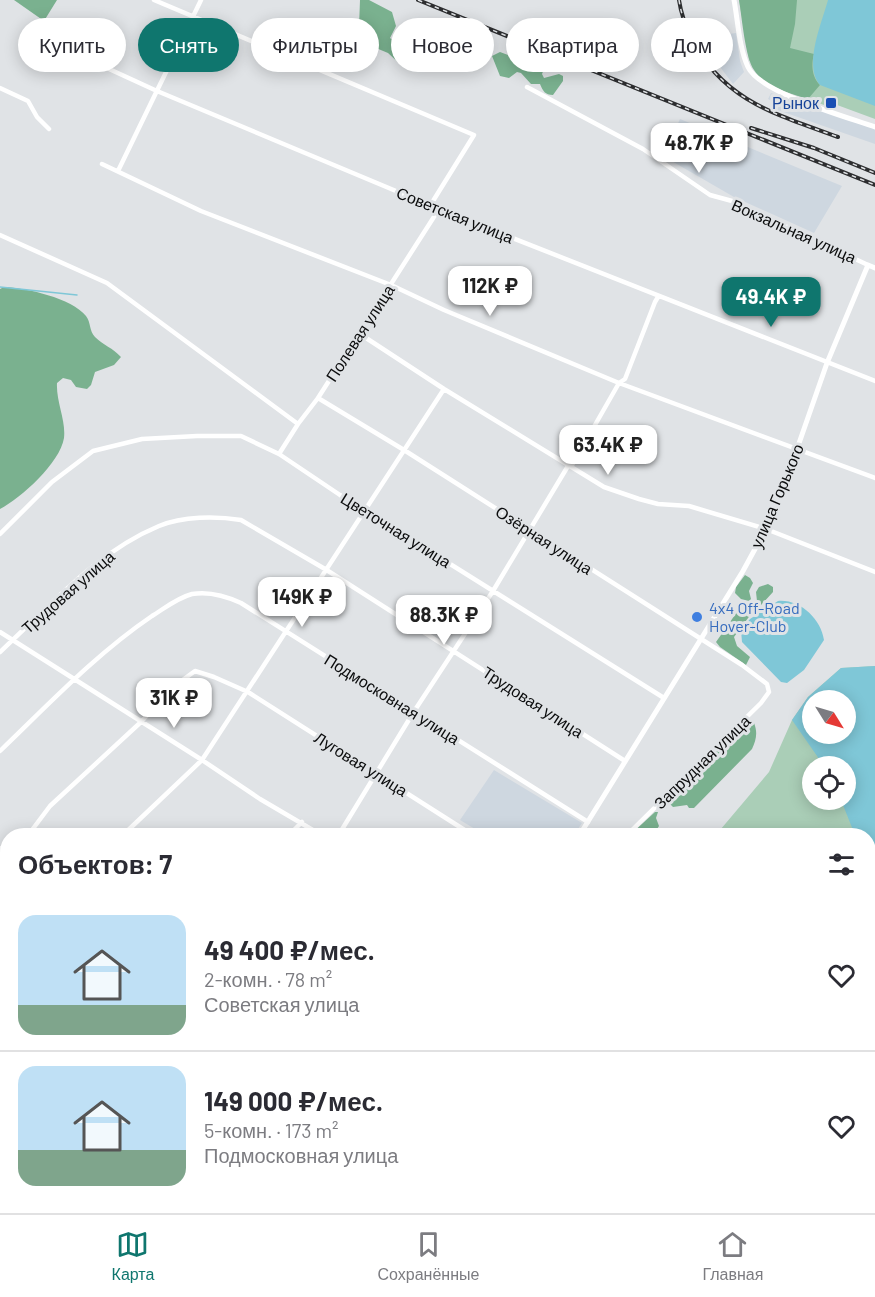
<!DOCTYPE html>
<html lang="ru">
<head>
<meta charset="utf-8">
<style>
	body { margin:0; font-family:Barlow,sans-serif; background:#f2f2f3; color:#2b2b33; height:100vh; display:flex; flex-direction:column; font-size:22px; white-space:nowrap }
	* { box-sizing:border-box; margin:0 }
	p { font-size:20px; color:#7c7c81 }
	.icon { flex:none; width:33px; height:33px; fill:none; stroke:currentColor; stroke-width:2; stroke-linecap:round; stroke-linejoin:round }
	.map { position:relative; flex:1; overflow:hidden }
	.details { position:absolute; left:0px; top:828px; width:876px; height:386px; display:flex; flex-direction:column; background:#fff; border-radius:24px 24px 0 0; box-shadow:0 3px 15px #0003 }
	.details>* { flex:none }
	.banner { position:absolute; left:18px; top:18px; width:840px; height:54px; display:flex; gap:12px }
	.needle { width:39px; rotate:127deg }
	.buttons { position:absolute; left:802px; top:690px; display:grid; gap:12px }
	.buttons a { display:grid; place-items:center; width:54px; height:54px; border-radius:50%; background:#fff; box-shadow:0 3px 15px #0003; font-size:30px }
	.price { position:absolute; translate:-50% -51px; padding:0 14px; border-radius:12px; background:#fff; color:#222; font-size:20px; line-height:39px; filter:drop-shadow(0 2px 3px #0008) }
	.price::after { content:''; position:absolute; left:50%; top:36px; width:18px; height:14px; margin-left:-9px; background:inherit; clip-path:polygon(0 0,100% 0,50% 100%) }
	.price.current { background:#0f766e; color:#fff }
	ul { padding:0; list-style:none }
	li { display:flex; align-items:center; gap:18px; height:150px; padding:0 18px }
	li+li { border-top:2px solid #e1e1e2 }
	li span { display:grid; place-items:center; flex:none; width:168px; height:120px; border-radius:18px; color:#555 }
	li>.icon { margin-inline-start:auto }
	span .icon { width:72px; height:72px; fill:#fffc; stroke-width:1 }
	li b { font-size:26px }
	h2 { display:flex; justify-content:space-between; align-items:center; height:72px; padding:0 18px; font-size:26px }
	.tag { padding:0 21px; border-radius:27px; background:#fff; box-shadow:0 3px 15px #0003; font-size:21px; line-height:54px }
	.tag.current { background:#0f766e; color:#fff }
	.tab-bar { display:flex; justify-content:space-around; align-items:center; height:84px; border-top:2px solid #e1e1e2; background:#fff; font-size:16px; color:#7c7c81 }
	.tab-bar a { display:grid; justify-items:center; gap:3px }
	.tab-bar .current { color:#0f766e }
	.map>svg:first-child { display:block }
	.built { fill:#ced7e0 }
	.green { fill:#aaceb7; fill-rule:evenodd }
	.forest { fill:#7ab18f }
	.water { fill:#7fc7d7; fill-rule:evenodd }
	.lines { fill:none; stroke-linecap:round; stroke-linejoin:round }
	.stream { stroke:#7fc7d7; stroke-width:1.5 }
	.minor { stroke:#fff; stroke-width:4.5 }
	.tertiary { stroke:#fff; stroke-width:5 }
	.secondary { stroke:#fff; stroke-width:6 }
	.rail-casing { stroke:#2d2e30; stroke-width:4 }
	.rail { stroke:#e0e3e6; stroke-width:1.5; stroke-dasharray:4.5; stroke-linecap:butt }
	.transit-dot { fill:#1a4fb4; stroke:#e0e3e6; stroke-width:2 }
	.shop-dot { fill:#3f7fe0; stroke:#e0e3e6; stroke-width:2 }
	.labels { text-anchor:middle; stroke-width:6; stroke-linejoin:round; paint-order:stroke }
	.transit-label { font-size:16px; fill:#164399; stroke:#e0e3e6; text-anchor:end }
	.street-label { font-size:16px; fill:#0b0c0d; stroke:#e0e3e6 }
	.shop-label { font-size:16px; fill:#366cbe; stroke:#e0e3e6; text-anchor:start }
</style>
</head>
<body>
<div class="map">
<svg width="875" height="1213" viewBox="0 0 875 1213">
	<rect width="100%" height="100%" fill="#e0e3e6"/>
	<path class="built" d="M736,33L740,61L744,72L733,84L698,38Z
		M771,93L875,129V144L772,108L774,102L768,99Z
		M680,119L842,186L814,233L734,197L663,156Z
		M494,770L582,823L574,835H485L460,820Z"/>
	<path class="green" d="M739,0H875V119L829,102L824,105L782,90L749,60Z
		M875,666V882L869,869L868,836H715L769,772L792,720L808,697L841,668ZM813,700H846V734H813ZM813,766H846V800H813Z
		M868,980L875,981V1107L869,1102Z"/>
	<path class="forest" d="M14,0H57L44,21Z
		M360,0H369L392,12L396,26L390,38C399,45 414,48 414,61L402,66L388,53L376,48L371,36L359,27Z
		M739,0H797L795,24L790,48L814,54C811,65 812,77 820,85L808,99C790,93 765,87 754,70C745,57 742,17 739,0Z
		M451,33L479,44L482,48V52L473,64C459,65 452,53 447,41Z
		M500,52L544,69L542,74L544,78L559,74L563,76V81L553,95C545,95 543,91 540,84H531L521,73L517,72L509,78L500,76L492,56Z
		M4,287C26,288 72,298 86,316C91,322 89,331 95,337C103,345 113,348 121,357L114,365L95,372L91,385L87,389L76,387L71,380L63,378L57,383C56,402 66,420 64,438C60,463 21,498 0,509V289Z
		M745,575L750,578L753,583L749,591L751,599L749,601L741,599L735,593L736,587Z
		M768,584L773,587V592L761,605L757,601L756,592L759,587Z
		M749,604H752L754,610L734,637L737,646L750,657L746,665L720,647L716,642L737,612Z
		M747,720L754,723C758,733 756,740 752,749L694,808H689L687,805L673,807L669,803L670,797Z
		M655,812H658L656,818L659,826L653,835H630Z
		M868,870L875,882V981L869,980Z
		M0,1089L7,1093L8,1206H452L455,1213H0Z"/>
	<path class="water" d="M828,0H875V106L820,85C803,66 822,22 828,0Z
		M778,601C800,599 821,619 824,640L804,670L787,683L781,682L742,642L741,630L750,619Z
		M875,666V882L869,869L868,836L855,835L841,800H846V766H824L792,720L808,697L841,668ZM846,700V734H813V700Z"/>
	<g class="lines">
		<path class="stream" d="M0,287L77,295"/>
		<path class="minor" d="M154,0L474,135L433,201V207
			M72,52L157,91L439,209L875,381
			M527,87L643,149L710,195L732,201L868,265
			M0,88L28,101L37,117L49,129
			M102,164L201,211L391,285L444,310L619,383L875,478
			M118,171L201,0
			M0,235L107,283L298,424
			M360,334L444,389L604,487L639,499L658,504L689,506L766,529L875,572
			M318,398L404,450L742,665L767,684L769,692L761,703L626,836
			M279,454L298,424L318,398L439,209
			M571,467L619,383L625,379L655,302L658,297
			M0,534L52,482L93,451L142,439L197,436H241L279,454L340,495L664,698
			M0,632L202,760L260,799L323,836
			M0,652C49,607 96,552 159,526C183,516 216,516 241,520L325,569L625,761
			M0,751C49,704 96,654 152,616C165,608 177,598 192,594C210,591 226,596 241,603L588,822
			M32,836V830L50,806L141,722L173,687L195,671L214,677L248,692L474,836
			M122,836L202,760L444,389
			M288,836L302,822
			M338,836L413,713L493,591L568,466
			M0,848L3,850L8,845
			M0,919L8,908"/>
		<path class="tertiary" d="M734,0C738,21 739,48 748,67C760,93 847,117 875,127
			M579,836L743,571L766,529L797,449L827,363L868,265L875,268"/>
		<path class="secondary" d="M0,1049L8,1047
			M808,1206L828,1213"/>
		<g class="rail-casing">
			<path id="rail" d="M418,0L875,185
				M679,0C681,14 686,27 692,39C723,101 778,115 838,137
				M751,128L814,148L875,173"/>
		</g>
		<use href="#rail" class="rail"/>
	</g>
	<rect class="transit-dot" x="825" y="97" width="12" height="12" rx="3"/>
	<circle class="shop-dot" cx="697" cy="617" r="6"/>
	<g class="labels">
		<g class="transit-label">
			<text x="819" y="109">Рынок</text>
		</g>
		<g class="street-label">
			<text transform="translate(455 215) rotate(22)" y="6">Советская улица</text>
			<text transform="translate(794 231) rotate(24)" y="6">Вокзальная улица</text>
			<text transform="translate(360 333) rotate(-57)" y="6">Полевая улица</text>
			<text transform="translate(777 496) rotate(-67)" y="6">улица Горького</text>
			<text transform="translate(396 530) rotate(32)" y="6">Цветочная улица</text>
			<text transform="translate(544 540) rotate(33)" y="6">Озёрная улица</text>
			<text transform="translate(68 592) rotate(-41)" y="6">Трудовая улица</text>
			<text transform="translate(392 699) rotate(32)" y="6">Подмосковная улица</text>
			<text transform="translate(533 702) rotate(33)" y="6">Трудовая улица</text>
			<text transform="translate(702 762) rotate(-44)" y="6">Запрудная улица</text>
			<text transform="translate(361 764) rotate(32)" y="6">Луговая улица</text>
		</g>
		<g class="shop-label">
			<text x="709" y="614">4x4 Off-Road<tspan x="709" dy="18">Hover-Club</tspan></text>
		</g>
	</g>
</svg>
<div class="buttons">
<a><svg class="needle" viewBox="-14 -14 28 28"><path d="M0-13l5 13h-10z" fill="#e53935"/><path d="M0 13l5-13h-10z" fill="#7c7c81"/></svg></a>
<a><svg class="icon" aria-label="locate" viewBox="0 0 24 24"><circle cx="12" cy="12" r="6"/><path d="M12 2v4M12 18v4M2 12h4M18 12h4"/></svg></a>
</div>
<b class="price" style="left:699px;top:174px">48.7K ₽</b>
<b class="price" style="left:490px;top:317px">112K ₽</b>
<b class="price current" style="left:771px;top:328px">49.4K ₽</b>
<b class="price" style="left:608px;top:476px">63.4K ₽</b>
<b class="price" style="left:302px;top:628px">149K ₽</b>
<b class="price" style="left:444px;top:646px">88.3K ₽</b>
<b class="price" style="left:174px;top:729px">31K ₽</b>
<div class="banner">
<a class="tag">Купить</a>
<a class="tag current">Снять</a>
<a class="tag">Фильтры</a>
<a class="tag">Новое</a>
<a class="tag">Квартира</a>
<a class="tag">Дом</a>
</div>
<section class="details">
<h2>Объектов: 7<svg class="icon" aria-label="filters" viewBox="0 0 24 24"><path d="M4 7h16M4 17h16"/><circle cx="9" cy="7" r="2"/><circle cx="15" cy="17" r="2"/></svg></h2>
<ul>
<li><span style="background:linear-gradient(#bfe0f5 75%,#7fa58c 0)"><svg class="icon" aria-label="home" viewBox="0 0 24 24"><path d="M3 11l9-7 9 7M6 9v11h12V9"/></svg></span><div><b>49 400 ₽/мес.</b><p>2-комн. · 78 m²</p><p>Советская улица</p></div><svg class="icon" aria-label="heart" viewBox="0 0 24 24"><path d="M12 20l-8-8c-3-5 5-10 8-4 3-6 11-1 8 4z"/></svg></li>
<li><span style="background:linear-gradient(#bfe0f5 70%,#7fa58c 0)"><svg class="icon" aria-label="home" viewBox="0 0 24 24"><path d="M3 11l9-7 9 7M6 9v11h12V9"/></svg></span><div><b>149 000 ₽/мес.</b><p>5-комн. · 173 m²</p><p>Подмосковная улица</p></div><svg class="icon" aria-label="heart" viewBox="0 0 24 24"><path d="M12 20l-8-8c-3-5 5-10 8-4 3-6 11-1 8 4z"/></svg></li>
</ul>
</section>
</div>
<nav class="tab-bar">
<a class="current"><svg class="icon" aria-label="map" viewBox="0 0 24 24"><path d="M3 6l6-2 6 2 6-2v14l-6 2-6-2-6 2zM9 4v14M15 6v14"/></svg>Карта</a>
<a><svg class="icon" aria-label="saved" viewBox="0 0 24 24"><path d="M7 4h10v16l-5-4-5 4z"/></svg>Сохранённые</a>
<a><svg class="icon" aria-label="home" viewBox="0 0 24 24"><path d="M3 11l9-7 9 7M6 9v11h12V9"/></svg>Главная</a>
</nav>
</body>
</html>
